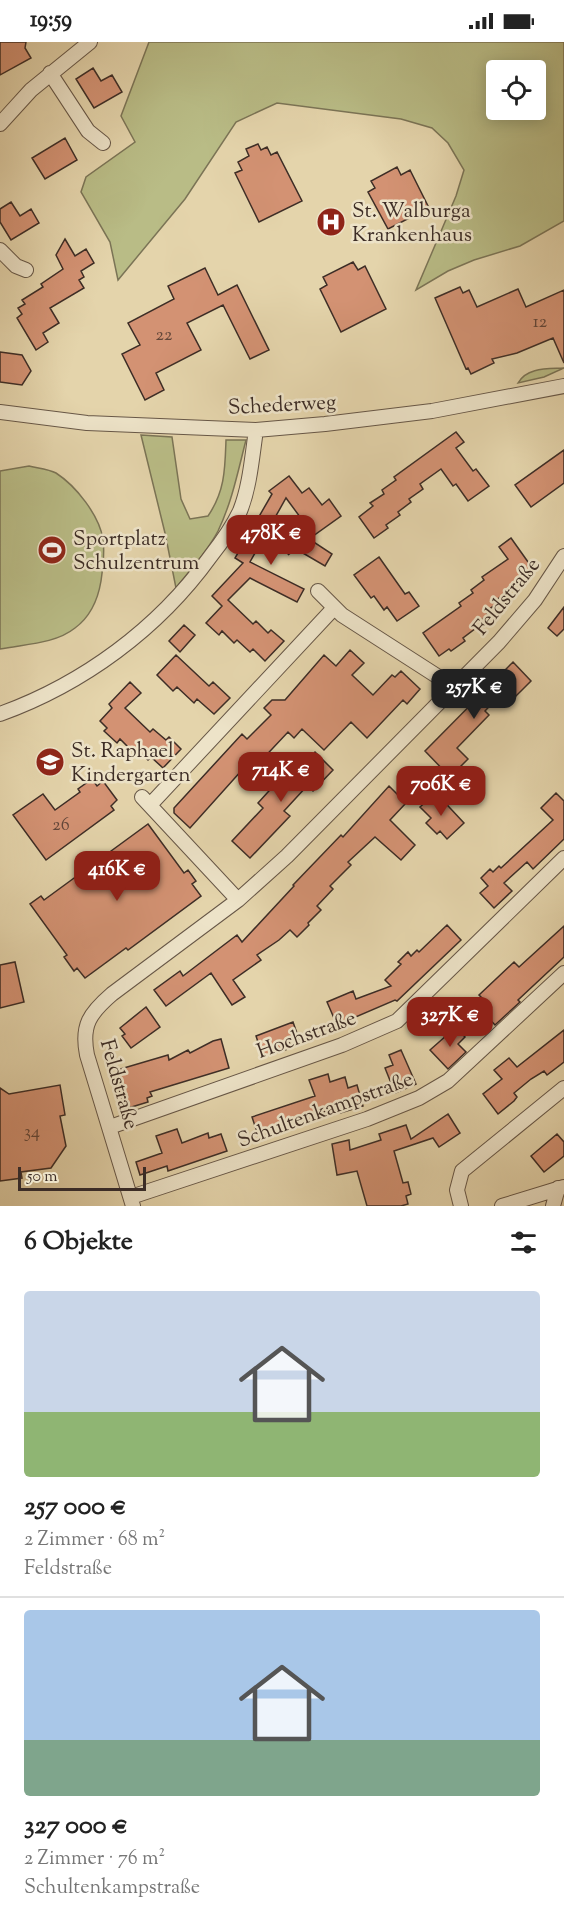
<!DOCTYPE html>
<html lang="de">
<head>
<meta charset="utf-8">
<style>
	body { margin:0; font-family:"Sorts Mill Goudy",serif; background:#f2f2f2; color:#222; height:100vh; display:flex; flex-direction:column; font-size:22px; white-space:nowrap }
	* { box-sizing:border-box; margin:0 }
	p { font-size:20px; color:#767676 }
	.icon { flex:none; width:33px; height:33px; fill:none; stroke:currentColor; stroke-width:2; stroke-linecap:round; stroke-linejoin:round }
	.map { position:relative; height:1164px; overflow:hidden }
	.details { display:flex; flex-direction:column; background:#fff; flex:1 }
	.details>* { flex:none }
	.tools { position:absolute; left:486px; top:18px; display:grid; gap:12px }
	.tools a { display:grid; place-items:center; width:60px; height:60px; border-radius:6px; background:#fff; box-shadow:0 3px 15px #0003; font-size:30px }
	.scale { position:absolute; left:18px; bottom:15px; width:128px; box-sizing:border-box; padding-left:6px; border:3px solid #3d2d26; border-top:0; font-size:16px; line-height:21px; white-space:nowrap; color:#3d2d26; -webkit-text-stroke:4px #ede3c8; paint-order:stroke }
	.price { position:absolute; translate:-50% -51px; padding:0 14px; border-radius:12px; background:#8f2418; color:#fff; font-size:20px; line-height:39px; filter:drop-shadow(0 2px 3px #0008) }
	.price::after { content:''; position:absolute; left:50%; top:36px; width:18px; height:14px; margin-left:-9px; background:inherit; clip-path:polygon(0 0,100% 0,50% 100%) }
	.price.active { background:#222; color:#fff }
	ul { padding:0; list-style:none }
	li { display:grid; align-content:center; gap:12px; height:318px; padding:0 24px }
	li+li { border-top:2px solid #e0e0e0 }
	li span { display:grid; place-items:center; height:186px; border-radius:6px; color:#555 }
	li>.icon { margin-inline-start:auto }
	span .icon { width:108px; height:108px; fill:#fffc; stroke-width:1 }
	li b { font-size:26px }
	h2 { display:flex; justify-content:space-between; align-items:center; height:72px; padding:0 24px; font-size:26px }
	.status { display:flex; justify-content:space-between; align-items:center; height:42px; padding:0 30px; background:#fff; direction:ltr }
	.status svg { height:16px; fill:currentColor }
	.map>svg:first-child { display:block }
	.green { fill:#b9bc86; stroke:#7b7456; stroke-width:1.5; fill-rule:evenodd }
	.building { fill:#d39273; stroke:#3d2d26; stroke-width:1.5 }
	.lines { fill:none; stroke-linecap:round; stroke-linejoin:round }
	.minor-casing { stroke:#675747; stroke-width:16 }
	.minor { stroke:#ede3c8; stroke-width:14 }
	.labels { text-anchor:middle; stroke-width:5; stroke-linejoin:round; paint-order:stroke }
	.number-label { font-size:18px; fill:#624639 }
	.poi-label { font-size:21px; fill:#3d2d26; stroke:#ede3c8; text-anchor:start }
	.street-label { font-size:21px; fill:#3d2d26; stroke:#ede3c8 }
</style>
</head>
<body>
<div class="status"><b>19:59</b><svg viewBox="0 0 49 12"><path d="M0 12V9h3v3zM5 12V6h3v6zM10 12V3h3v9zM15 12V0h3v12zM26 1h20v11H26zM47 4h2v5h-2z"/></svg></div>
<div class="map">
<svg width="564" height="1164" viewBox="0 0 564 1164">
	<rect width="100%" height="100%" fill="#e4d4ab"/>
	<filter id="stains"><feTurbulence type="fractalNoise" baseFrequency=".00333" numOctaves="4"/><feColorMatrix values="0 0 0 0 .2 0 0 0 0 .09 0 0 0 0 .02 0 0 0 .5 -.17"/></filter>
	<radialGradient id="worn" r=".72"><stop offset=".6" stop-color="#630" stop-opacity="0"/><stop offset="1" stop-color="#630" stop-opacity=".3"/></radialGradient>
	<path class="green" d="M149,0H564V179L520,204L474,218L448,229L416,248L456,154L464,128L448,101L432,86L401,77L277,61L236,80L185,157L118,238L110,200L81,150L86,135L135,100L121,74ZM496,28H536V68H496Z
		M564,326L544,335L518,341C527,325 548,327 564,326Z
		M141,393L172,395L181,457L190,477L208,474C225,449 225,427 226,398H246C238,429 232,460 218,489C207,510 190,528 176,546L165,491Z
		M29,424C37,426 49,427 56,431C76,444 99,473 103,497C105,511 103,525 101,539C98,557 90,575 75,586C55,602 25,602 0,607V429Z"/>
	<path class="building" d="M0,0H26L25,6L31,16L0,33Z
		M93,26L101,39L112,33L122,50L94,66L76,37Z
		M65,96L77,118L45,137L32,116Z
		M258,102L261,108L267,105L271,113L277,110L302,159L259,180L235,131L242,128L238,120L249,114L246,107Z
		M397,125L401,133L410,128L429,166L388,187L368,150L375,146L371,139Z
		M11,160L20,174L31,167L39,181L11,198L0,180V167Z
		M65,197L75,214L86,207L94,221L81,229L84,235L79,238L84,246L50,266L59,281L43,291L48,300L36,308L17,276L22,272L18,266L25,262L22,258L43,245L41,242L63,227L56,213Z
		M353,220L358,228L365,224L386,267L341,290L320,247L327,243L323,235Z
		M205,226L218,253L237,243L269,308L250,317L223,263L187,281L201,308L156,331L164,348L145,358L122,312L140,303L128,281L174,257L168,244Z
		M460,245L463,251L469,248L477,265L518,247L526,265L564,248V321L553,296L517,311L492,317L494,321L471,332L468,326L466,327L435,256Z
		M0,310L22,313L31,329L22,343L0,340Z
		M456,390L464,400L456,406L473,429L476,427L489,444L468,459L456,442L453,444L441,427L420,442L423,447L409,457L411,460L398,470L400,473L386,483L388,486L374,496L359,475L373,464L370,461L384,452L382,448L396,438L394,435Z
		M564,408V441L531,465L515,443Z
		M289,434L302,451L309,446L322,463L329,457L341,474L309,497L332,512L325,524L296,507L288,513L306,483L286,456L250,520L304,547L297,560L250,536L228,558L253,582L256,579L268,591L271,588L284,599L265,619L253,607L250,610L237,598L234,601L222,589L219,593L206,581L222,564L212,554L243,521L235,516L272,452L269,449Z
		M511,496L533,527L498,557L500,560L486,569L488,573L474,583L476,586L463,596L465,599L451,609L449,607L439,614L423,591L461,564L459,561L473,551L471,548L484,538L482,535L508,517L499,505Z
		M379,515L405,552L409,550L419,564L397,579L387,565L384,568L374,554L371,556L354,533Z
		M564,565V587L557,594L548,586Z
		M184,583L195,593L180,610L169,599Z
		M350,608L364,621L352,633L373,653L392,633L395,635L401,629L420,647L407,662L403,658L367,696L351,680L324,708L302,687L294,696L288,690L257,723L251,718L190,786L174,771V766L242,692L247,697L271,673L264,666L272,658H285L324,613L336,624Z
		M176,613L209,644L213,640L230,656L214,672L197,657L194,661L177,645L173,649L157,633Z
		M513,620L531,639L511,659L503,650L485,669L489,673L457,706L468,717L450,735L425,709Z
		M130,640L141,651L125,666L150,690L153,687L166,698L169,695L181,707L163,726L151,715L148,718L135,706L132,709L120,697L117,701L104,689L107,686L100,679L112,666L109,662Z
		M315,710L333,728L313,749L307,744L284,769L290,774L250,816L232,799L263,766L258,761L278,739L297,718L303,723Z
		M92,737L97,744L103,739L117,758L111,764L114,768L46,818L13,773L43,752L55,768L80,750L78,747Z
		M389,744L406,761L390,778L415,803L401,818L375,795L348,820L351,823L330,844L333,847L317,864L321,868L308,881L309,883L297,895L290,888L279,898L257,913L261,918L233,938L245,955L232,963L211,931L166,964L154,948L180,929L183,934L237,893L242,900L294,844L293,843L341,793L343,795Z
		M436,751L464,781L447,797L440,789L437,792L426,781L431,776L420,765Z
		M556,751L564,759V797L533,827L527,820L504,841L512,849L494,866L480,851L488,844L481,836L490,827L493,830L499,824L501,826L553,778L541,766Z
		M148,782L184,831L188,828L196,839L192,842L201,854L128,908L126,906L85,936L77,926L74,929L64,915L67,913L30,862L41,854L44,858Z
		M447,883L461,898L397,959L395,958L337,983L327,960L353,949L356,957L391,944L385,938L401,922L398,920L408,910L411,914L417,908L419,910Z
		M564,884V915L518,958L520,960L495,983L480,967L487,961L479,953L514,920L519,925Z
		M15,920L24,960L0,966V923Z
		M146,965L160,985L131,1006L122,994L125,992L120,986Z
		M293,980L299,997L289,1000L291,1006L263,1015L256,994Z
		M456,985L465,995L458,1002L466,1010L448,1027L430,1008Z
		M564,988V1020L547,1033L544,1029L531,1037L514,1051L517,1055L514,1059L498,1072L483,1052L502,1037L494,1028L509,1016L517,1025Z
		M221,997L229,1026L150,1050L152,1054L147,1056L148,1060L125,1067L119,1048L123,1047L117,1028L168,1013L169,1018L188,1008L190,1011L213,999Z
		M401,1008L416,1042L395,1051L385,1026L393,1023L389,1013Z
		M328,1032L330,1040L345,1035L348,1046L357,1043L363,1064L340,1071L338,1065L312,1074L314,1079L259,1096L252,1075L315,1054L309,1038Z
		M60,1043L65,1073L60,1074L66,1104L51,1126L21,1130L22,1136L0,1139V1046L9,1052Z
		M448,1072L460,1091L439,1105L433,1096L394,1109L403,1141L408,1140L411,1152L406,1154L408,1162L401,1164H367L357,1129L337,1133L332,1102L349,1098L350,1108L381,1098L379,1092L406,1083L411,1097Z
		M177,1087L182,1101L208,1091L209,1096L221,1092L227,1109L168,1129L167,1124L140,1133L136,1120L162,1111L156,1094Z
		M557,1092L564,1100V1114L544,1130L531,1114Z"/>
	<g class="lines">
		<g class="minor-casing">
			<path id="minor" d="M50,31L88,89L103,101
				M0,82L31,48L90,0
				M0,208L16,224L26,228
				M0,370L87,381L256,388L325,382L432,369L564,344
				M318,549L342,573L454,645
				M0,672C83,642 158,587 210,515C221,501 232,486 240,469C250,444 252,415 256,388
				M142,755L238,858
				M150,763L334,566
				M110,1085L342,1003L397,979L564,816
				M131,1155L367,1077L419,1056L448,1039L564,931
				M133,1164L87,1013C81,983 90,971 112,952L238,858L287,814L499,600L535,558L564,514
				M461,1164L457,1148L462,1129L564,1046
				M502,1164L564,1145
				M553,1164L558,1146"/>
		</g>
		<use href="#minor" class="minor"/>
	</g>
	<defs>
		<g id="hospital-disc" transform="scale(1.5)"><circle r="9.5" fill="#8f2418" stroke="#ede3c8"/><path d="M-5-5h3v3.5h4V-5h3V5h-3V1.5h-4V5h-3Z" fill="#fff"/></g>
		<g id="stadium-disc" transform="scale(1.5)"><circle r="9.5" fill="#8f2418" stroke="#ede3c8"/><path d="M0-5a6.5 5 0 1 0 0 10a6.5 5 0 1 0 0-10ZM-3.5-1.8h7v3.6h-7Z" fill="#fff"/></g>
		<g id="school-disc" transform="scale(1.5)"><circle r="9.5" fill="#8f2418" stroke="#ede3c8"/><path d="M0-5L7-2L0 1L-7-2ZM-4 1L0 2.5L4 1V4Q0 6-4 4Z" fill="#fff"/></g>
	</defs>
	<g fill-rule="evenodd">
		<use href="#hospital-disc" x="331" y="180"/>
		<use href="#stadium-disc" x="52" y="508"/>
		<use href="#school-disc" x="50" y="720"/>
	</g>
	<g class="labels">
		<g class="number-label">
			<text x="540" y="285">12</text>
			<text x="164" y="298">22</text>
			<text x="61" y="788">26</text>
			<text x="32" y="1095">34</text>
		</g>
		<g class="poi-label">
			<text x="352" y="175">St. Walburga<tspan x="352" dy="24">Krankenhaus</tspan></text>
			<text x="73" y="503">Sportplatz<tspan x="73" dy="24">Schulzentrum</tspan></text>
			<text x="71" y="715">St. Raphael<tspan x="71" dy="24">Kindergarten</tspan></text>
		</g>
		<g class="street-label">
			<text transform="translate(282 362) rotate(-3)" y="7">Schederweg</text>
			<text transform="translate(506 554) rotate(-51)" y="7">Feldstraße</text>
			<text transform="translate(306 992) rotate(-20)" y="7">Hochstraße</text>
			<text transform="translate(120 1042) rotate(74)" y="7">Feldstraße</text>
			<text transform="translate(325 1067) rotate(-20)" y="7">Schultenkampstraße</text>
		</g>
	</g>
	<rect width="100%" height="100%" filter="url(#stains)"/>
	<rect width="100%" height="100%" fill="url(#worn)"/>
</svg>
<div class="tools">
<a><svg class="icon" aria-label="locate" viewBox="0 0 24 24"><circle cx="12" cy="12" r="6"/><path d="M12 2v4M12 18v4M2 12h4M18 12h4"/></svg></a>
</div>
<div class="scale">50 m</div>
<b class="price" style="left:271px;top:524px">478K €</b>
<b class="price active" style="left:474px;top:678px">257K €</b>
<b class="price" style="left:281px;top:761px">714K €</b>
<b class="price" style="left:441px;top:775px">706K €</b>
<b class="price" style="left:117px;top:860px">416K €</b>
<b class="price" style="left:450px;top:1006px">327K €</b>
</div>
<section class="details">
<h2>6 Objekte<svg class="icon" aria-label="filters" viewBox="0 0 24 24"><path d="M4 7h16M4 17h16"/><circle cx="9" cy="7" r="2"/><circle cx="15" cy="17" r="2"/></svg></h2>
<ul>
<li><span style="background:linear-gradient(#c9d6e8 65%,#8fb573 0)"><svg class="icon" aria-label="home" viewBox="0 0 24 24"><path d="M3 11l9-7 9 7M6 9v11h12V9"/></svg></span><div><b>257 000 €</b><p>2 Zimmer · 68 m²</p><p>Feldstraße</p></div></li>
<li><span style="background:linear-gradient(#a9c7e8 70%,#7fa58c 0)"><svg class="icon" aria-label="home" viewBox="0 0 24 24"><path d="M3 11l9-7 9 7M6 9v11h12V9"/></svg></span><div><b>327 000 €</b><p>2 Zimmer · 76 m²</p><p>Schultenkampstraße</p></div></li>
</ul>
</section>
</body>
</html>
